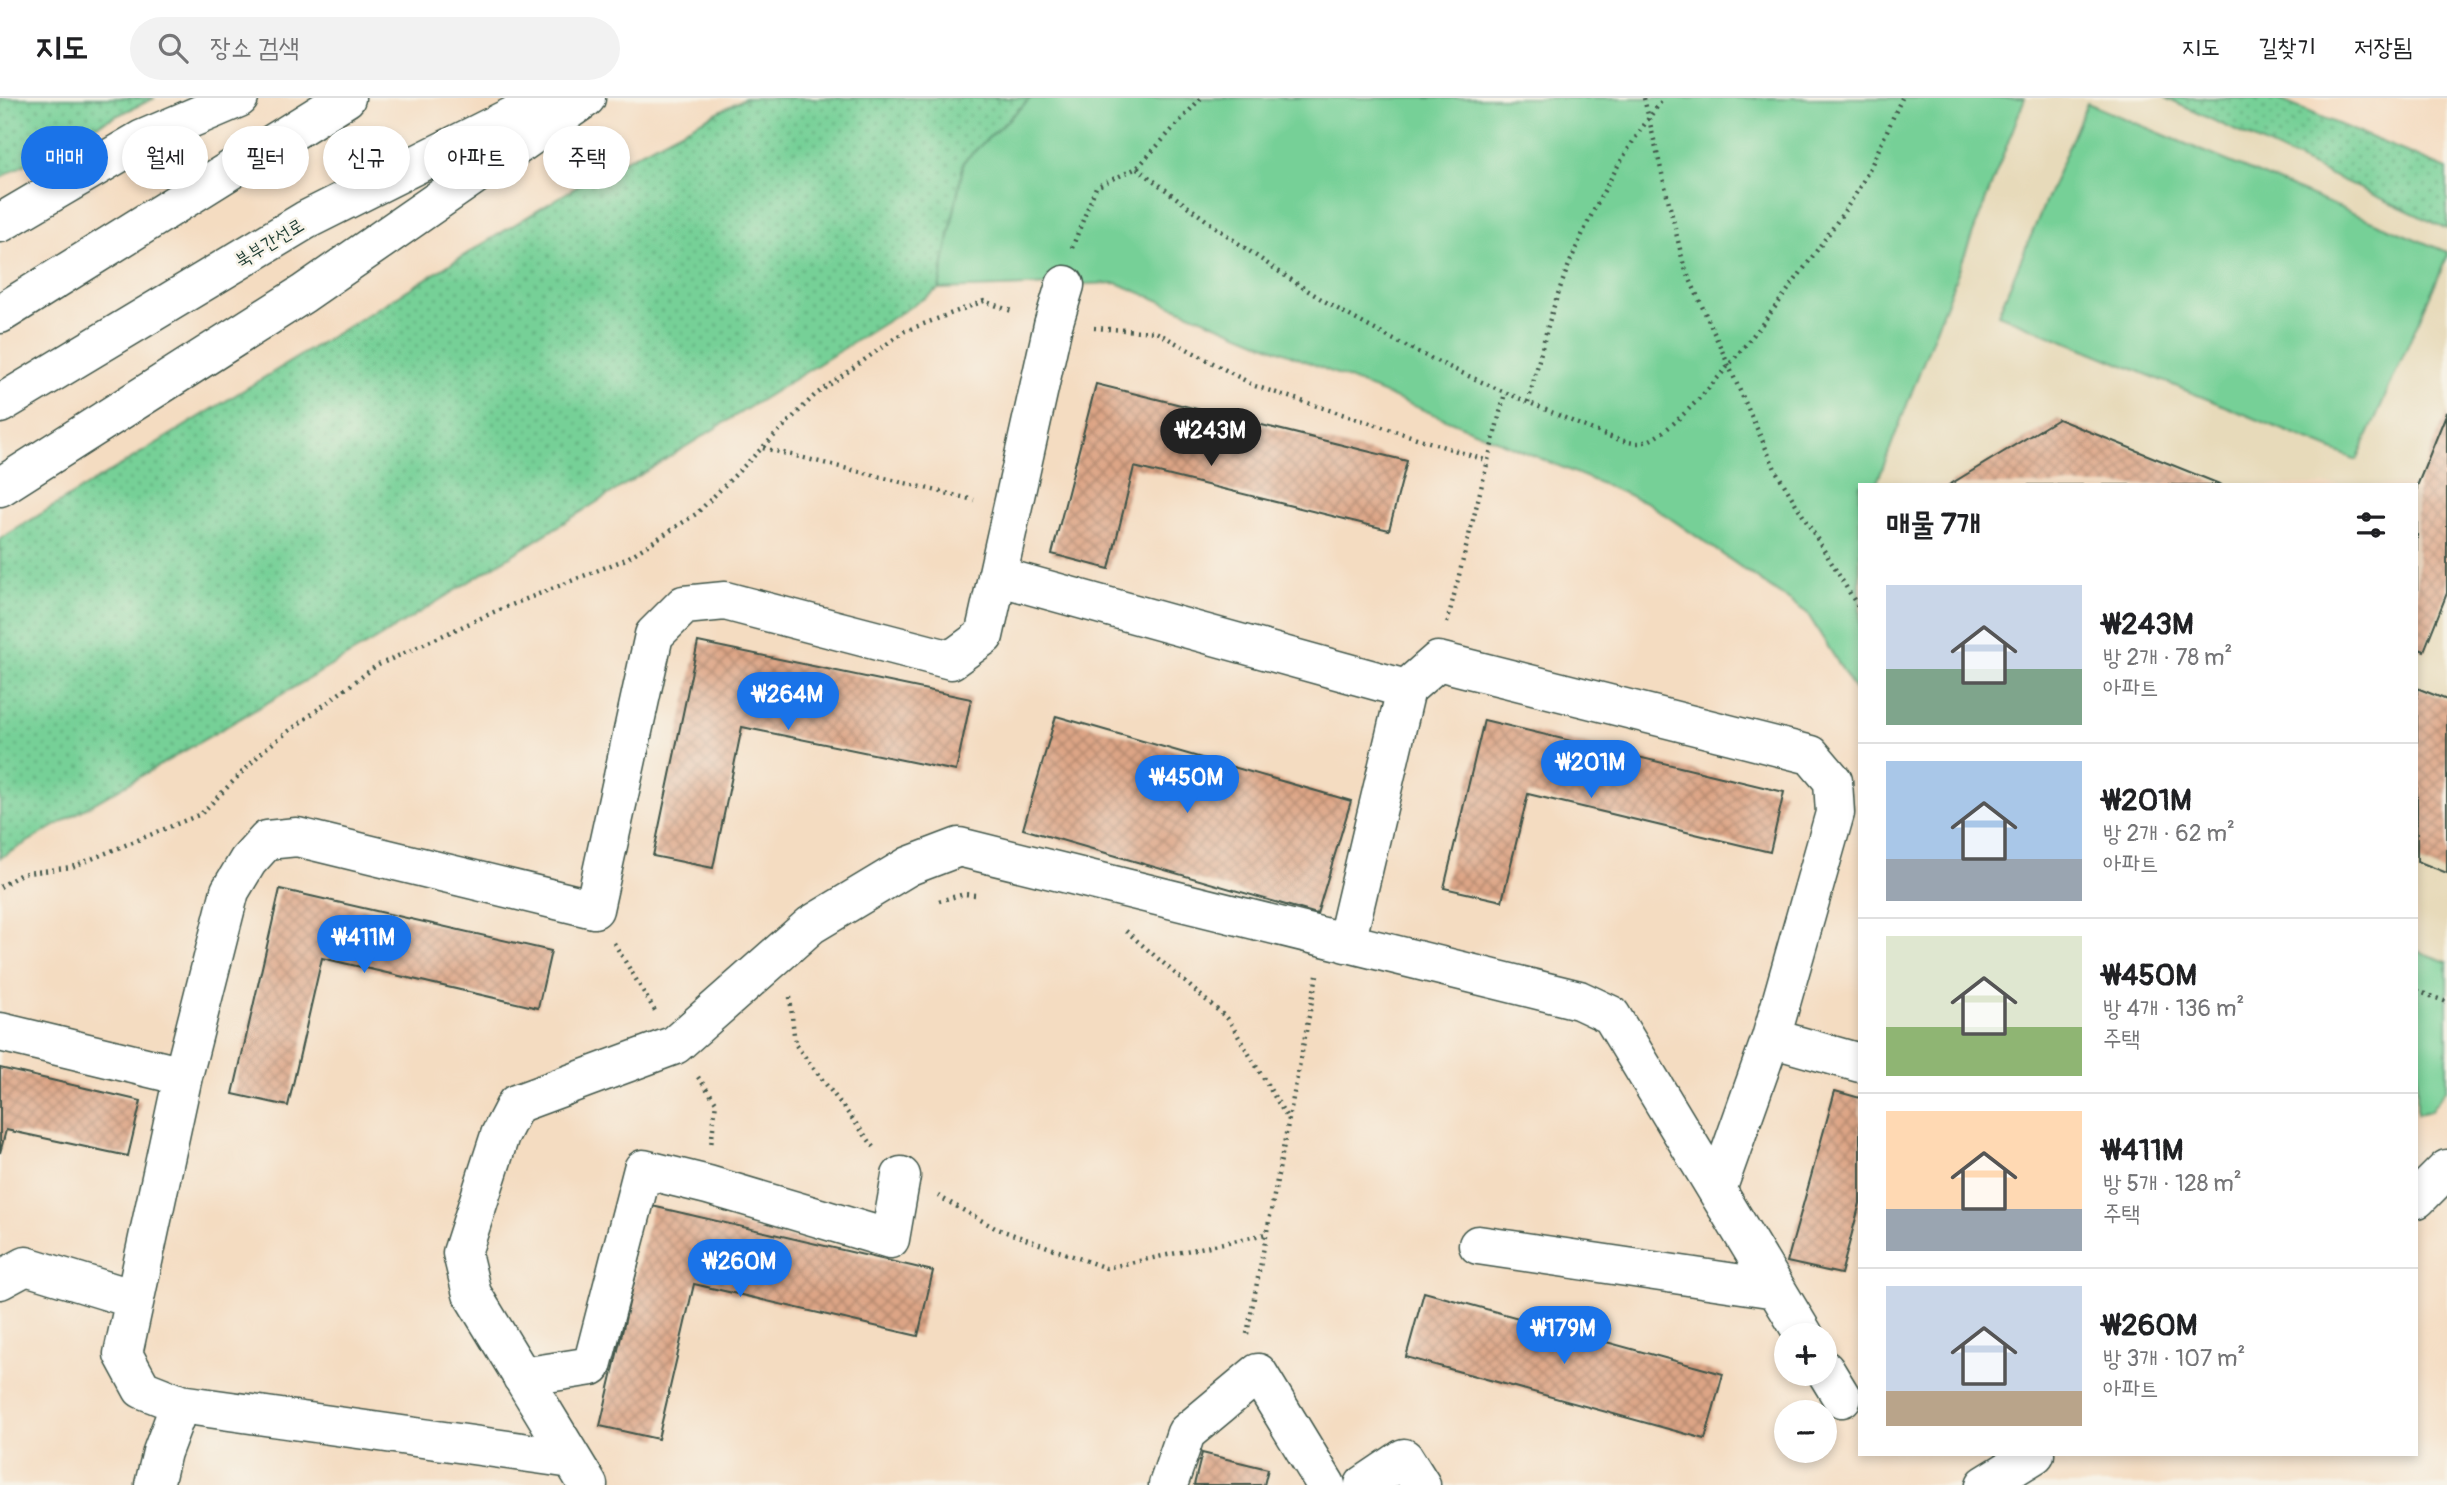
<!DOCTYPE html>
<html lang="ko">
<head>
<meta charset="utf-8">
<style>
	body { margin:0; font-family:Pangolin,"Poor Story",sans-serif; background:#f2f2f2; color:#202124; height:100vh; display:flex; flex-direction:column; font-size:26px; white-space:nowrap }
	* { box-sizing:border-box; margin:0 }
	p { font-size:23px; color:#757577 }
	.icon { flex:none; width:38px; height:38px; fill:none; stroke:currentColor; stroke-width:2; stroke-linecap:round; stroke-linejoin:round }
	.map { position:relative; flex:1; overflow:hidden }
	.details { position:absolute; left:1858px; top:385px; width:560px; height:973px; display:flex; flex-direction:column; background:#fff; border-radius:0px; box-shadow:0 4px 10px #0003 }
	.details>* { flex:none }
	.banner { position:absolute; left:21px; top:28px; width:665px; height:63px; display:flex; gap:14px }
	.buttons { position:absolute; left:1774px; top:1225px; display:grid; gap:14px }
	.buttons a { display:grid; place-items:center; width:63px; height:63px; border-radius:50%; background:#fff; box-shadow:0 4px 10px #0003; font-size:35px }
	.price { position:absolute; translate:-50% -60px; padding:0 16px; border-radius:24px; background:#1a73e8; color:#fff; font-size:23px; line-height:46px; filter:drop-shadow(0 2px 4px #0008) }
	.price::after { content:''; position:absolute; left:50%; top:42px; width:21px; height:16px; margin-left:-10px; background:inherit; clip-path:polygon(0 0,100% 0,50% 100%) }
	.price.current { background:#222; color:#fff }
	ul { padding:0; list-style:none }
	li { display:flex; align-items:center; gap:21px; height:175px; padding:0 28px }
	li+li { border-top:2px solid #e0e0e0 }
	li span { display:grid; place-items:center; flex:none; width:196px; height:140px; border-radius:0px; color:#555 }
	li>.icon { margin-inline-start:auto }
	span .icon { width:84px; height:84px; fill:#fffc; stroke-width:1 }
	li b { font-size:30px }
	h2 { display:flex; justify-content:space-between; align-items:center; height:84px; padding:0 28px; font-size:30px }
	.pill { padding:0 24px; border-radius:32px; background:#fff; box-shadow:0 4px 10px #0003; font-size:24px; line-height:63px }
	.pill.current { background:#1a73e8; color:#fff }
	header { display:flex; align-items:center; gap:42px; box-sizing:border-box; height:98px; padding:0 35px; background:#fff; border-bottom:2px solid #e0e0e0 }
	header strong { font-size:33px }
	nav { display:flex; gap:38px; margin-inline-start:auto; font-size:24px }
	.search { width:490px; height:63px; background:#f2f2f2; display:flex; align-items:center; gap:18px; box-sizing:border-box; padding:0 24px; border-radius:38px; color:#757577; font-size:26px }
	.map>svg:first-child { display:block }
	.built { fill:#e7daba }
	.grass { fill:url(#grass-dots); stroke:#4a8666; stroke-width:2 }
	.green { fill:#76d097; stroke:#4a8666; stroke-width:2 }
	.building { fill:url(#building-cross-hatch) }
	.lines { fill:none; stroke-linecap:round; stroke-linejoin:round }
	.minor-casing { stroke:#3f5549; stroke-width:41 }
	.highway-casing { stroke:#3f5549; stroke-width:41 }
	.path { stroke:#3f5549; stroke-width:4.5; stroke-dasharray:2 5; stroke-linecap:butt }
	.minor { stroke:#fff; stroke-width:38 }
	.highway { stroke:#fff; stroke-width:38 }
	.labels { text-anchor:middle; stroke-width:5; stroke-linejoin:round; paint-order:stroke }
	.street-label { font-size:19px; fill:#1f3d34; stroke:#f7f3e8 }
</style>
</head>
<body>
<header>
<strong>지도</strong>
<div class="search"><svg class="icon" aria-label="search" viewBox="0 0 24 24"><circle cx="10" cy="10" r="6"/><path d="M15 15l6 6"/></svg>장소 검색</div>
<nav><a>지도</a><a>길찾기</a><a>저장됨</a></nav>
</header>
<div class="map">
<svg width="2447" height="1387" viewBox="0 0 2447 1387">
	<defs>
		<pattern id="grass-dots" width="8" height="8" patternUnits="userSpaceOnUse" patternTransform="scale(1.75)"><rect width="8" height="8" fill="#76d097"/><path d="M2 2h.1M6 6h.1" fill="none" stroke="#60aa7c" stroke-width="1.8" stroke-linecap="round"/></pattern>
		<pattern id="building-cross-hatch" width="8" height="8" patternUnits="userSpaceOnUse" patternTransform="scale(1.75)"><rect width="8" height="8" fill="#dda586"/><path d="M0 0l8 8M0 8l8-8" fill="none" stroke="#b3886e"/></pattern>
	</defs>
	<rect width="100%" height="100%" fill="#f7f3e8"/>
	<filter id="ink" filterUnits="userSpaceOnUse"><feTurbulence type="fractalNoise" baseFrequency=".0143" numOctaves="2"/><feDisplacementMap in="SourceGraphic" scale="14" xChannelSelector="R" yChannelSelector="G"/><feConvolveMatrix kernelMatrix="1 2 1 2 8 2 1 2 1" color-interpolation-filters="sRGB"/></filter>
	<filter id="wash" filterUnits="userSpaceOnUse"><feTurbulence type="fractalNoise" baseFrequency=".00686" numOctaves="4" result="noise"/><feDisplacementMap in="SourceGraphic" scale="28" xChannelSelector="R" yChannelSelector="G"/><feGaussianBlur stdDeviation="1.57" result="paint"/><feColorMatrix in="noise" values="0 0 0 0 0 0 0 0 0 0 0 0 0 0 0 0 0 1.4 0 .05"/><feComposite in="paint" operator="in"/></filter>
	<g filter="url(#wash)">
		<rect width="100%" height="100%" fill="#f4dcc1"/>
		<path class="built" d="M2025,0H2165L2447,131V864L2417,853V387H1876Z"/>
		<path class="grass" d="M0,0H155L88,31L0,80Z
			M745,0H1031L964,63L939,191L377,541L0,760V441L594,78Z
			M2165,0H2275L2447,71V131Z"/>
		<path class="green" d="M1031,0H2025L1876,387H1860V600L1807,515L1648,405L1117,185L939,191L964,63Z
			M2087,5L2447,154V159L2357,362L1998,216Z
			M2417,853L2447,864V990L2430,1013L2417,1016Z"/>
		<g id="blocks">
			<path class="building" d="M1096,286L1407,363L1389,432L1134,369L1109,471L1052,456Z
				M2447,314V495L2424,553L2417,550V388Z
				M2058,321L2222,387H1949Z
				M698,544L971,601L956,673L742,629L713,770L653,758Z
				M2417,590L2447,602V775L2417,763Z
				M1056,618L1351,703L1317,816L1023,731Z
				M1484,622L1784,694L1770,754L1528,696L1502,803L1444,790Z
				M280,791L551,853L538,910L322,860L288,1008L233,996Z
				M0,970L141,1003L128,1058L6,1032L0,1055Z
				M1835,993L1860,1000V1105L1841,1176L1787,1164Z
				M652,1108L933,1173L918,1238L694,1186L658,1341L600,1328Z
				M1424,1194L1723,1276L1705,1341L1406,1259Z
				M1202,1355L1268,1371L1264,1387H1194Z"/>
		</g>
	</g>
	<g filter="url(#ink)">
		<use href="#blocks" fill-opacity="0" stroke="#3f5549" stroke-width="2"/>
		<g class="lines">
			<g class="minor-casing">
				<path id="minor" d="M997,478L1406,591
					M1346,845L1406,591L1438,563L1811,657L1833,683L1835,715L1771,940L1717,1092
					M0,934L183,978L230,793L248,763L267,742L297,739L594,811L654,537L684,507L725,503L951,562L984,538L1053,227L1065,187
					M1771,940L1860,965
					M183,978L123,1256L142,1291L180,1306L572,1361
					M2417,1101L2447,1071
					M1478,1147L1776,1191
					M0,1182L26,1168L134,1201
					M1825,1272L1842,1300
					M522,1279L592,1268L643,1071L708,1087L890,1141L901,1078
					M154,1387L162,1354L180,1306
					M588,1387L472,1196L462,1155L500,1037L516,1006L675,947L811,827L909,768L959,749L1579,902L1611,917L1804,1237
					M1168,1387L1186,1335L1258,1275L1326,1387
					M1364,1387L1404,1360L1421,1387
					M1985,1387L2035,1356"/>
			</g>
			<g class="highway-casing">
				<path id="highway" d="M0,125L143,41L239,0
					M0,216L346,0
					M0,306L306,122L549,0
					M0,389L303,196L586,0"/>
			</g>
			<path class="path" d="M1644,0L1684,168L1776,373L1860,512
				M1137,70C1196,115 1256,160 1318,199C1392,245 1471,280 1551,314C1571,322 1621,347 1640,345C1686,341 1825,143 1853,100C1873,69 1886,33 1902,0
				M1072,150L1096,89L1137,70L1201,0
				M1094,230L1156,234L1255,288L1488,363
				M1528,304C1538,269 1545,233 1557,199C1579,134 1621,54 1664,0
				M763,350L974,402
				M1447,525L1505,295
				M0,789L21,776L72,769L201,716L265,651L376,568L494,514L626,461L696,416L815,297L905,233L984,203L1014,214
				M939,803L964,796L975,797
				M1126,833L1228,921L1288,1021
				M614,845L655,913
				M2417,893L2447,904
				M790,899L795,946L874,1049
				M698,979L716,1004L711,1048
				M938,1098L995,1130L1106,1170L1266,1136
				M1247,1236L1317,877"/>
			<use href="#minor" class="minor"/>
			<use href="#highway" class="highway"/>
		</g>
	</g>
	<g class="labels">
		<g class="street-label">
			<text transform="translate(269 144) rotate(-31)" y="7">북부간선로</text>
		</g>
	</g>
</svg>
<div class="buttons">
<a>+</a>
<a>−</a>
</div>
<b class="price current" style="left:1211px;top:370px">₩243M</b>
<b class="price" style="left:788px;top:634px">₩264M</b>
<b class="price" style="left:1591px;top:702px">₩201M</b>
<b class="price" style="left:1187px;top:717px">₩450M</b>
<b class="price" style="left:364px;top:877px">₩411M</b>
<b class="price" style="left:740px;top:1201px">₩260M</b>
<b class="price" style="left:1564px;top:1268px">₩179M</b>
<div class="banner">
<a class="pill current">매매</a>
<a class="pill">월세</a>
<a class="pill">필터</a>
<a class="pill">신규</a>
<a class="pill">아파트</a>
<a class="pill">주택</a>
</div>
<section class="details">
<h2>매물 7개<svg class="icon" aria-label="filters" viewBox="0 0 24 24"><path d="M4 7h16M4 17h16"/><circle cx="9" cy="7" r="2"/><circle cx="15" cy="17" r="2"/></svg></h2>
<ul>
<li><span style="background:linear-gradient(#c9d6e8 60%,#7fa58c 0)"><svg class="icon" aria-label="home" viewBox="0 0 24 24"><path d="M3 11l9-7 9 7M6 9v11h12V9"/></svg></span><div><b>₩243M</b><p>방 2개 · 78 m²</p><p>아파트</p></div></li>
<li><span style="background:linear-gradient(#a9c7e8 70%,#9aa5b1 0)"><svg class="icon" aria-label="home" viewBox="0 0 24 24"><path d="M3 11l9-7 9 7M6 9v11h12V9"/></svg></span><div><b>₩201M</b><p>방 2개 · 62 m²</p><p>아파트</p></div></li>
<li><span style="background:linear-gradient(#dfe7d0 65%,#8fb573 0)"><svg class="icon" aria-label="home" viewBox="0 0 24 24"><path d="M3 11l9-7 9 7M6 9v11h12V9"/></svg></span><div><b>₩450M</b><p>방 4개 · 136 m²</p><p>주택</p></div></li>
<li><span style="background:linear-gradient(#ffd9b3 70%,#9aa5b1 0)"><svg class="icon" aria-label="home" viewBox="0 0 24 24"><path d="M3 11l9-7 9 7M6 9v11h12V9"/></svg></span><div><b>₩411M</b><p>방 5개 · 128 m²</p><p>주택</p></div></li>
<li><span style="background:linear-gradient(#c9d6e8 75%,#b9a48a 0)"><svg class="icon" aria-label="home" viewBox="0 0 24 24"><path d="M3 11l9-7 9 7M6 9v11h12V9"/></svg></span><div><b>₩260M</b><p>방 3개 · 107 m²</p><p>아파트</p></div></li>
</ul>
</section>
</div>
</body>
</html>
